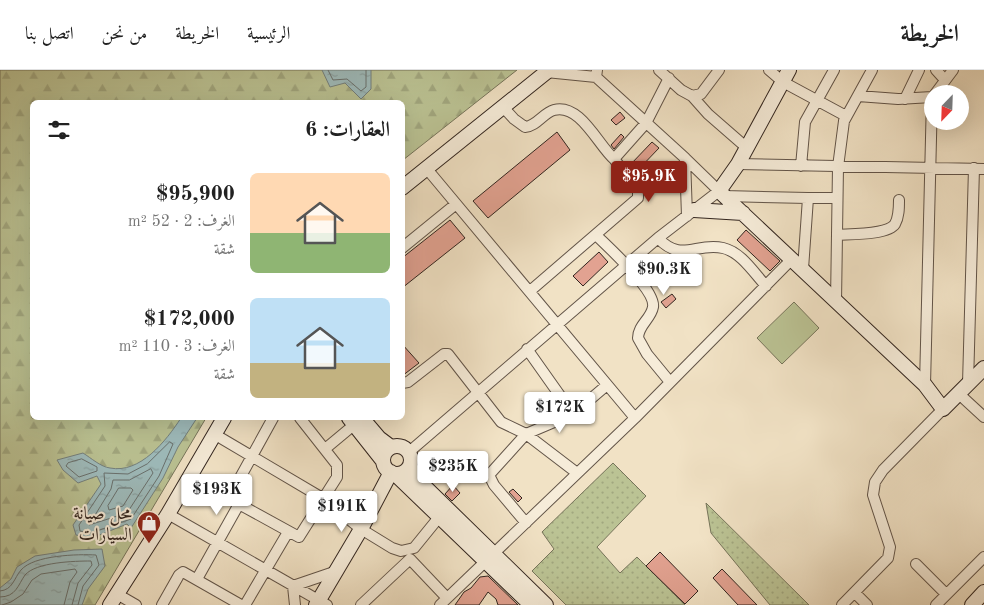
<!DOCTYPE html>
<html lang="ar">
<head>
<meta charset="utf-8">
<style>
	body { margin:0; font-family:"Old Standard TT",Amiri,serif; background:#f6f6f6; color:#222; direction:rtl; height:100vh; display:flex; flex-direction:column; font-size:19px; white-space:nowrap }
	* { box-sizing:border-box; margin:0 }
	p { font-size:16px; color:#767676 }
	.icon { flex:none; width:28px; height:28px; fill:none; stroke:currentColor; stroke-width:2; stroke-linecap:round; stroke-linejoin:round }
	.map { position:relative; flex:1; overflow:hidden; direction:ltr }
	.panel { position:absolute; left:30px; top:30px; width:375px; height:320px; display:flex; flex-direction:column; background:#fff; border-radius:8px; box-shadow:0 5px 20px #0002; direction:rtl }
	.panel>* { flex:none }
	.needle { width:32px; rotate:203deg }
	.buttons { position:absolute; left:924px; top:15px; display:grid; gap:10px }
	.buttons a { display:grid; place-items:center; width:45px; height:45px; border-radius:50%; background:#fff; box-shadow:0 5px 20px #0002; font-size:25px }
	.price { position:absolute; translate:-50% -42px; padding:0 11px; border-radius:5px; background:#fff; color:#222; font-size:16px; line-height:32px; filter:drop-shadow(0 1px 2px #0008) }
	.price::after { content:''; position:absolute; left:50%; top:30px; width:15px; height:11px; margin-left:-8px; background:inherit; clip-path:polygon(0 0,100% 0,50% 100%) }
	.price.active { background:#8f2418; color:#fff }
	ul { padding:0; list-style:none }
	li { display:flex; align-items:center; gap:15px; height:125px; padding:0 15px }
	li span { display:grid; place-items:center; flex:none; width:140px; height:100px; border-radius:8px; color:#555 }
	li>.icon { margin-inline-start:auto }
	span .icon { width:60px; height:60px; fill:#fffc; stroke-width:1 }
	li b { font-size:21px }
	h2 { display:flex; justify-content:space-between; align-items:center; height:60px; padding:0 15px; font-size:21px }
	header { display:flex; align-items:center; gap:30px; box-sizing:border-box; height:70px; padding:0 25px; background:#fff; border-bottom:1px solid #e0e0e0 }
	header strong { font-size:24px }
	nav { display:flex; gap:28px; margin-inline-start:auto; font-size:18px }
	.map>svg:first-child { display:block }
	.green { fill:#bbc394; stroke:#76745a }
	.forest { fill:url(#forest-firs); stroke:#76745a }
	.park { fill:url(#park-dots); stroke:#76745a }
	.water { fill:url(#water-ripples); stroke:#73807e }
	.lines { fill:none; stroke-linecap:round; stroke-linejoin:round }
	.shore { stroke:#68706e; stroke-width:1 }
	.building { fill:#e2a291; stroke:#32251f }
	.street-casing { stroke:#625448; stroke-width:12 }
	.secondary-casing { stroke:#32251f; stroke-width:16 }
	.street { stroke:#f6ecd9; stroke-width:10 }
	.secondary { stroke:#f6ecd9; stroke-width:14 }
	.labels { text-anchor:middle; stroke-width:4; stroke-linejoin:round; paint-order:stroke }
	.poi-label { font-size:18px; fill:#32251f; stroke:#f6ecd9; text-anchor:end }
</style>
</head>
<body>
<header>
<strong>الخريطة</strong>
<nav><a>الرئيسية</a><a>الخريطة</a><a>من نحن</a><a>اتصل بنا</a></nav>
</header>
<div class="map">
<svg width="984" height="535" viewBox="0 0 984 535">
	<defs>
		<pattern id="forest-firs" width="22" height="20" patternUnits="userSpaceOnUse" patternTransform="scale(1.25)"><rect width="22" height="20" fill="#bbc394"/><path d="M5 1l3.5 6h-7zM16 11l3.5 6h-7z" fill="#a1a77f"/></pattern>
		<pattern id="park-dots" width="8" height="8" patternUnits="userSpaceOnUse" patternTransform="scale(1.25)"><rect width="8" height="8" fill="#bbc394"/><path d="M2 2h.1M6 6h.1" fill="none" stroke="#a1a77f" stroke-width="1.8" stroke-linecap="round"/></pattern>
		<pattern id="water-ripples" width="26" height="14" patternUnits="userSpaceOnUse" patternTransform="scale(1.25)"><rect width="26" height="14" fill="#9ebcbd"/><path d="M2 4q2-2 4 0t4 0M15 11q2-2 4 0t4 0" fill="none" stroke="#89a1a2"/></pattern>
	</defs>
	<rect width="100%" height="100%" fill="#f1e2c5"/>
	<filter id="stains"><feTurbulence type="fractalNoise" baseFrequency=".004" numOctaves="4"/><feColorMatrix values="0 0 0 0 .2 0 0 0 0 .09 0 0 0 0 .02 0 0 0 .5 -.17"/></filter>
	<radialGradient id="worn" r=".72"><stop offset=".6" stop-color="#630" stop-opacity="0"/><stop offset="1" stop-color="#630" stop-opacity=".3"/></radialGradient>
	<path class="green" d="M794,232L819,258L782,294L757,268Z"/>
	<path class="forest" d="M0,0H517L403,90L402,32H32V348H206L95,535H0Z"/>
	<path class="park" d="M613,393L646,426L597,477L620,503L637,487L685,535H566L532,501L554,479L542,462Z
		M706,433L809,535H770L711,463Z"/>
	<path class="water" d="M322,0H371V19L361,29L345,13L330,17Z
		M181,348H197L178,377L163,408L131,458L127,454L92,468L76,465L73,455L101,414L97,406L78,413L63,400L57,390L83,383C91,388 101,397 110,398C140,404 166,371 181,348Z
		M102,479L105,496L88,519L82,535H0V518L11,509L17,497L35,486L74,480Z"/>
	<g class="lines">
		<path class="shore" d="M328,0L333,10L347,9L361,21L366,17V0
			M170,372L173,374L159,406L131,449L91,463L80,461L79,455L105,416L104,403L128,404L147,394Z
			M82,389L97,397V401L79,407L66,396L68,393Z
			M151,399L153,403L127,443L89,455L111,419L113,410H129Z
			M119,418H131L133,420L123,436L109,440L108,436Z
			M0,521C13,520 14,508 21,500C34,485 78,484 96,485L99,495L83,516L78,535
			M0,527C16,527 18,515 25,505C36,492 75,491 91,491L92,495L78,513L72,535
			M2,535L11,532L23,524L32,510L41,504L75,499L77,502L70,512L64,535"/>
	</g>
	<path class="building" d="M620,42L625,48L616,55L611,50Z
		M557,62L570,80L488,148L473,131Z
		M621,64L624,67L614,79L611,75Z
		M652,72L659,78L637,101L630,95Z
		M450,150L465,168L402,218V188Z
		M746,160L780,191L770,201L737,170Z
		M599,182L608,192L583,216L573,206Z
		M642 202a5 5 0 1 1 10 0a5 5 0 1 1-10 0Z
		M672,224L676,229L666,238L661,232Z
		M402,274L419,293L402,306Z
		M453,415L460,423L452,431L445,424Z
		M513,419L522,428L518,432L509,422Z
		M660,482L698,521L685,534L646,496Z
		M722,499L757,535H738L713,508Z
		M488,506L518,535H498L496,529L488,522L479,535H455L464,522L471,518L480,507Z"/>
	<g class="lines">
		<g class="street-casing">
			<path id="street" d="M659,0L681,20L692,26L701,24L719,0
				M769,0L783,12L846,46
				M936,0L945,10
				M546,2L596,7L597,0
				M935,24L953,0
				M692,26L708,44L747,78
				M858,26L898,29L932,27
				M905,29L919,0
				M503,37L514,49L525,57C537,56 543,43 554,40C580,33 598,75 614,89L646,53L669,8
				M685,88L687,146
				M738,94L984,99
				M801,96L805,52L834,0
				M427,99L635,348
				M724,126L808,128
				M596,165C608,177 656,220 653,237C651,249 638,255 638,268L647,284L670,312
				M837,165C850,164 888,165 895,154C899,147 899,138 899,130
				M658,168C681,193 696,172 723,178C741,182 754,203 766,216
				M402,178L456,134
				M803,199L808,128H837
				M530,221L638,128V119L614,89
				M836,232L838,97L844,51L872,0
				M402,313L408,312L444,284H448L501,352L526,364L577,403
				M968,314L974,98
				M925,315L932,27
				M959,324L984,347
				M573,344L607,315
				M273,348L230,426L239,434L299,467L337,407V395L300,348
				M214,364L324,429L361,459L392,478L401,481L414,478L440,446
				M325,379L355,354
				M409,382L658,168L719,121L685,88L596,7
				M168,444L327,535
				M526,453L494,415L489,405L526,364L573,344L527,279
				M916,494L946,524
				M197,509L239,434
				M855,523L867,535
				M117,524L136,535
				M162,535L179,505L183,502L241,535
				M245,535L288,462
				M295,535L293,516L337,501
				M361,535L410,489L447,528
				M440,535L635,348L792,189
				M842,535L888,488L890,477L873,425L875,412L883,400L943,339
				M936,535L984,487"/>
		</g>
		<g class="secondary-casing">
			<path id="secondary" d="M789,0L738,94L719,121L925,315L943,339L984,298
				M402,118L549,0
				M694,140L743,143
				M349,348L383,391
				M362,348L379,368L391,377
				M383 390a14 14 0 1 1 28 0a14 14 0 1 1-28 0Z
				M410,396L419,411L546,535
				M395,404L531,535
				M110,535L168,444L224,348
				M316,535L361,459L391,402
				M972,535L984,522"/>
		</g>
		<use href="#street" class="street"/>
		<use href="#secondary" class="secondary"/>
	</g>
	<defs>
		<g id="shop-pin" transform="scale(1.25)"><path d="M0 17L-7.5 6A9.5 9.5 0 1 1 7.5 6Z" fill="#8f2418" stroke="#f6ecd9"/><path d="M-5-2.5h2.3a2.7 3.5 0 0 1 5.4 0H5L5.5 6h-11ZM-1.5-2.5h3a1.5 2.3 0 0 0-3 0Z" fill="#fff"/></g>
	</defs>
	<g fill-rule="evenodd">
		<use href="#shop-pin" x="149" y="453"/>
	</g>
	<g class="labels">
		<g class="poi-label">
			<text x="132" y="449">محل صيانة<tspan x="132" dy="21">السيارات</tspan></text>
		</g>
	</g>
	<rect width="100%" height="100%" filter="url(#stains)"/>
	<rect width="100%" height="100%" fill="url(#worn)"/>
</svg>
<div class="buttons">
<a><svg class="needle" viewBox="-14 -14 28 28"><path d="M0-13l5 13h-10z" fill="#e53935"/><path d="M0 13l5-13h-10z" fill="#767676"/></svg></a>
</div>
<b class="price active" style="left:649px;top:133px">$95.9K</b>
<b class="price" style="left:664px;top:226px">$90.3K</b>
<b class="price" style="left:560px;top:364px">$172K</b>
<b class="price" style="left:453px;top:423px">$235K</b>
<b class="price" style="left:217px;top:446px">$193K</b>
<b class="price" style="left:342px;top:463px">$191K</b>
<section class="panel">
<h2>العقارات: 6<svg class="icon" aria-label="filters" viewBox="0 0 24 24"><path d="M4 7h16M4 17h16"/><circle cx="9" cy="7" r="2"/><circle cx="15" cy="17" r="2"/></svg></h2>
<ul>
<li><span style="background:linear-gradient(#ffd9b3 60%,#8fb573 0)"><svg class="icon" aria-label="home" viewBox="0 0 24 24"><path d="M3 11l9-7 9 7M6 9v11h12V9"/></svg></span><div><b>$95,900</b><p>الغرف: 2 · 52 m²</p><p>شقة</p></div></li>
<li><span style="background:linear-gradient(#bfe0f5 65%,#c2b280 0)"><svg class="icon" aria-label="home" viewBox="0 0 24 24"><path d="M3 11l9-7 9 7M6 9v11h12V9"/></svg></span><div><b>$172,000</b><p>الغرف: 3 · 110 m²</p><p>شقة</p></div></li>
</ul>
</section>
</div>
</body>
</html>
